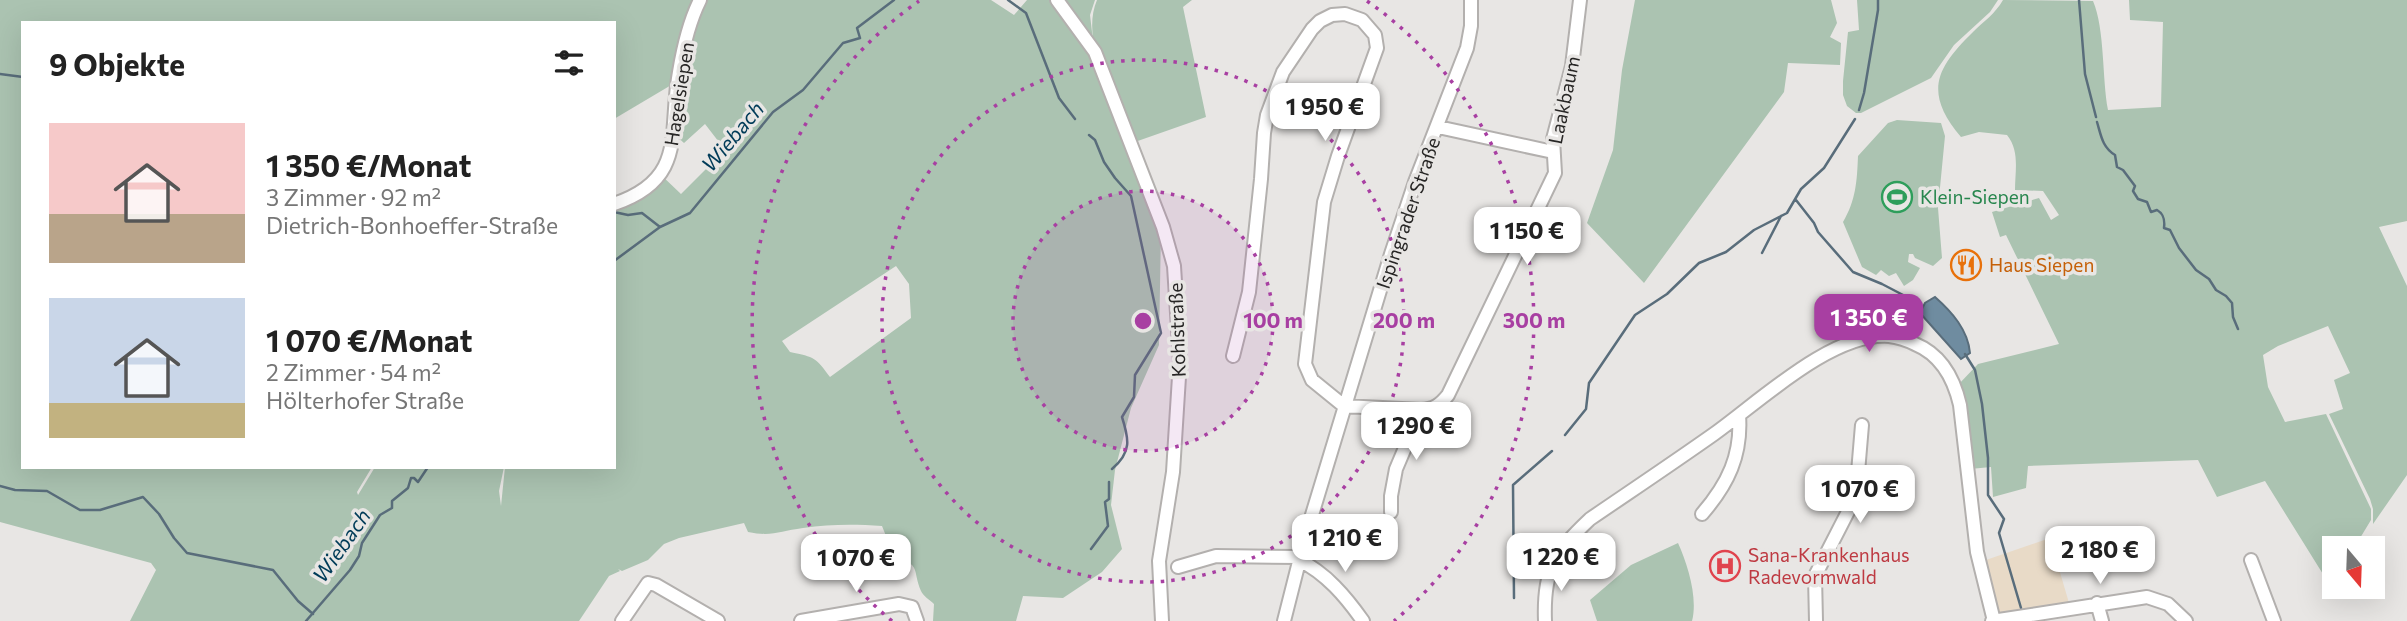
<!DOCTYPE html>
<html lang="de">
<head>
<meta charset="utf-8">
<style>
	body { margin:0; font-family:Commissioner,sans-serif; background:#f2f2f2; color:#222; height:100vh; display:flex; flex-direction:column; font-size:26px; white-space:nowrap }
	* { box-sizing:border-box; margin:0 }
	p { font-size:23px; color:#767676 }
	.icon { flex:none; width:38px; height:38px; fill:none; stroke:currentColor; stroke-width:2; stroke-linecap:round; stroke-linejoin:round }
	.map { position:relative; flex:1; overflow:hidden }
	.details { position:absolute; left:21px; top:21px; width:595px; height:448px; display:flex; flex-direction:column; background:#fff; border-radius:0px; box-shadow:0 7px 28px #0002 }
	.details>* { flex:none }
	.needle { width:46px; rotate:161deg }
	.buttons { position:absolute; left:2322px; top:536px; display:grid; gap:14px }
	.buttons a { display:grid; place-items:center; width:63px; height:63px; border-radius:0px; background:#fff; box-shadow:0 7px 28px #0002; font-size:35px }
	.price { position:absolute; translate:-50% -60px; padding:0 16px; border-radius:14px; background:#fff; color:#222; font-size:23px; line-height:46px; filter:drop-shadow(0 2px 4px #0008) }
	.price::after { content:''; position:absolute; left:50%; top:42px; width:21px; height:16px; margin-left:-10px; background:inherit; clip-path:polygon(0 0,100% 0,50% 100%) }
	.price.selected { background:#a83fa2; color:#fff }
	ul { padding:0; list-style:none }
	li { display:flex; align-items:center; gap:21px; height:175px; padding:0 28px }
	li span { display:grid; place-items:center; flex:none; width:196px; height:140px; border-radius:0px; color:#555 }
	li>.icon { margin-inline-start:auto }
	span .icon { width:84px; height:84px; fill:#fffc; stroke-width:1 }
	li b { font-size:30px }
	h2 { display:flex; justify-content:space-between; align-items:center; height:84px; padding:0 28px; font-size:30px }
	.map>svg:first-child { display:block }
	.industrial { fill:#e8dac7 }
	.green { fill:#abc3b1; fill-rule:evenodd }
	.water { fill:#6f8ca0; stroke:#596d7b; stroke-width:2 }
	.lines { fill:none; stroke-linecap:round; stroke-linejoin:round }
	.stream { stroke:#596d7b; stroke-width:2.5 }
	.minor-casing { stroke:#b3b0ae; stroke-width:16 }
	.minor { stroke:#fff; stroke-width:12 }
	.ring { fill:none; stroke:#a83fa2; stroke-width:3.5; stroke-dasharray:3.5 7 }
	.labels { text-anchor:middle; stroke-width:7; stroke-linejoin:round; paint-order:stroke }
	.street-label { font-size:19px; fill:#272625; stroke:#e8e6e4 }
	.leisure-label { font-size:19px; fill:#27864d; stroke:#e8e6e4; text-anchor:start }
	.food-label { font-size:19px; fill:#c56008; stroke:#e8e6e4; text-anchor:start }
	.health-label { font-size:19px; fill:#be3a42; stroke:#e8e6e4; text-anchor:start }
	.water-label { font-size:21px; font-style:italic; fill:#003b58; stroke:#e8e6e4 }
	.centre { fill:#a83fa2; stroke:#e8e6e4; stroke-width:3.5 }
	.ring-label { font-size:21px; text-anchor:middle; font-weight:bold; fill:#a83fa2; stroke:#e8e6e4; stroke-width:7; stroke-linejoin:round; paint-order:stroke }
</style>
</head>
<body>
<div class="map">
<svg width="2407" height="621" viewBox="0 0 2407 621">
	<rect width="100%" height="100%" fill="#e8e6e4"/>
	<path class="industrial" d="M2050,538L2069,603L2002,614L1994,606L1983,561Z"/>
	<path class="green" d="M0,0H991L1014,15L1027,0H1056L1094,52L1161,229L1159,345L1131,408L1115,470L1111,505L1122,549L1102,572L1063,598L1023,596L1016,621H933L934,604C930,600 923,596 921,591C912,570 922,565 894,556L882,526C855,524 830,524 803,528C780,531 772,537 748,532L744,523L679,538L664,544L648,560L622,571L618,569L620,571L609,576L579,621H130L156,570L151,563L0,522ZM23,23H614V119L678,81L675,135L684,143L705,124L722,146L706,169L681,194L660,174L614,204V467H505L501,506L499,491L504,467H375L358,495L357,492L372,467H23ZM896,266L909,284L911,318L830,377C816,358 815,357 790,352L782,341Z
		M1058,0H1095L1090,15L1094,49Z
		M1097,0H1192L1183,7L1206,117L1132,143C1116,103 1079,42 1097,0Z
		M1635,0H1831L1837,23L1830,37L1841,43L1840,65L1788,63L1784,92L1644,283L1587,223L1613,150L1622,70Z
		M1857,0H1998L1990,12L1954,45L1931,78L1861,113H1856L1847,106L1843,95V81L1848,32L1859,30Z
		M2003,0L2093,1C2105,29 2102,79 2108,110L2161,107L2163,22L2130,20L2129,0H2407V221L2379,227L2407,286V475L2373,524V509L2370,499L2329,414L2343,409L2334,380L2350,373L2328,326L2278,346L2263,355L2268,387L2285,422L2326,414L2371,509V520L2354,548H2334V581L2331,587L2265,481L2217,497L2198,460L2028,466L2026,488L1993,497L1991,467L1970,469L1958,385L1978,364L2059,344L2006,235L2000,237L1992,212L2039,198L2051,220L2059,215L2043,191L2015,190C2015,171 2020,151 2007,135L1979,132L1961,137C1924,93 1935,69 1973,32C1984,21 1995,14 2003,0Z
		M1897,120L1941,123L1945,136L1938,208L1942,258L1933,266L1915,258L1913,254H1909L1908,262L1920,268L1913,280L1904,286L1896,273L1889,276L1881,270L1876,275L1862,267L1843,222C1856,200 1857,181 1858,156L1888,123Z
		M1678,543C1688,565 1698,598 1692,621H1597L1590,600L1631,565Z"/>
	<path class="water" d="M1935,297C1952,312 1968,330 1970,353L1961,359L1920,313L1925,303Z"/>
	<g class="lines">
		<path class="stream" d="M1008,0L1026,13L1059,98L1075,119
			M2079,0L2085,74L2096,117
			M0,74L23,77
			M1859,110L1864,93L1878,10V0
			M2097,122C2101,135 2102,147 2115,155L2117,167L2123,170L2135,186L2133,191L2138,199L2147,202L2151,212L2157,210C2164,214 2165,220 2164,228L2170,230L2179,248L2196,270L2209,279L2216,290L2226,296L2232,303L2233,317L2238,329
			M1089,135L1095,140L1104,162L1115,178L1131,196L1161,333L1135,375L1134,397L1122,417C1129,439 1132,452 1112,469
			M1796,200L1814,223L1818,232L1853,272L1882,284L1905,296
			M614,212L628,215L642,213L660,227
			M1762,253L1781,216
			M614,261L660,227L690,213L773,112L803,90L843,43L860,38L857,28L894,0
			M1965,354L1975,370L1982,404L1988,458V495L2004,519L1999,533L2021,608
			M1565,435L1586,409L1589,383L1635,315L1667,294L1699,263L1726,252L1754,230L1787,213L1801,189L1824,168L1855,119
			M0,486L15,490L47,491L80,510H100L143,497L159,514L174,538L187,553L273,570L298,601L313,614
			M1091,549L1108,526L1105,502L1109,499V482
			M1514,598L1513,485L1552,451
			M306,621L350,570L359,556L362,543L380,515L392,508V501L408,488L411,478H414L418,482L428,467"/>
		<g class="minor-casing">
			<path id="minor" d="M1057,0L1095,52L1163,227L1174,266L1180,361L1173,472L1159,561L1162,621
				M1438,127L1553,152
				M614,204C688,179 668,132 679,72C683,48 689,22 700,0
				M1233,356L1249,292L1261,179L1264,133L1267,115L1283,72L1312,29L1320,21L1332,15L1345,14L1362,20L1375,35L1377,48L1338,156L1324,202L1305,364L1312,380L1344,406L1421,410C1434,409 1440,405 1448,395L1555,173L1553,139L1572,66L1580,0
				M1391,512V496L1396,469L1421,410
				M1702,514C1728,484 1742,455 1739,415
				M1299,560C1326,573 1346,597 1363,621
				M2251,560L2274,621
				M1178,567L1216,556L1300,557
				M2097,603L2102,621
				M622,621L648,583L656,585L718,621
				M801,621L899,604L912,607L917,621
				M1284,621L1305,538L1391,254L1415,182L1467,48L1471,26V0
				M1545,621C1543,570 1554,553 1590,519C1631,491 1673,463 1714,434C1759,402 1832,332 1889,336C1898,337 1907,340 1915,344C1942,355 1954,379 1960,405L1977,552L1994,621
				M1816,621L1815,576L1856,496L1862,425
				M1992,621L2147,597L2168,604L2186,621"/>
		</g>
		<use href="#minor" class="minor"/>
	</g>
	<circle cx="1143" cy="321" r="130" fill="#a83fa2" fill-opacity=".12"/>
	<g class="ring">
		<circle cx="1143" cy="321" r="130"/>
		<circle cx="1143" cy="321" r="261"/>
		<path d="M892 621A391 391 0 0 1 919 1M1367 1A391 391 0 0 1 1394 621"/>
	</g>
	<defs>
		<g id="stadium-ring" transform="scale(1.575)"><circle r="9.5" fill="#e8e6e4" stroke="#2e9e5b" stroke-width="1.5"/><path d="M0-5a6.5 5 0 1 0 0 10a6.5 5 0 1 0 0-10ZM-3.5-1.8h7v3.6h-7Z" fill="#2e9e5b"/></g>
		<g id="restaurant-ring" transform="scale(1.575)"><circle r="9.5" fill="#e8e6e4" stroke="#e8710a" stroke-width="1.5"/><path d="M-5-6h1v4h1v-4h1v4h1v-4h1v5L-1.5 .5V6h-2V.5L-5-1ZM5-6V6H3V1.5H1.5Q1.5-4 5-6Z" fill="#e8710a"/></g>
		<g id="hospital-ring" transform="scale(1.575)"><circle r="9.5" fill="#e8e6e4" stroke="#e0444e" stroke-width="1.5"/><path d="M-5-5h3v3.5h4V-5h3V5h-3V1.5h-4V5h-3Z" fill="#e0444e"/></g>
	</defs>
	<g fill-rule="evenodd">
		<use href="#stadium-ring" x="1897" y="197"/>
		<use href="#restaurant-ring" x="1966" y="265"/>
		<use href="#hospital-ring" x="1725" y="566"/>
	</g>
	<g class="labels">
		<g class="street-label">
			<text transform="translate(679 94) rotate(-81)" y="7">Hagelsiepen</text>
			<text transform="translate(1564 100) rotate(-78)" y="7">Laakbaum</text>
			<text transform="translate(1408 213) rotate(-71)" y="7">Ispingrader Straße</text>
			<text transform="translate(1177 330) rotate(-92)" y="7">Kohlstraße</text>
		</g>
		<g class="leisure-label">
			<text x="1920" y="204">Klein-Siepen</text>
		</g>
		<g class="food-label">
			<text x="1989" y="272">Haus Siepen</text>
		</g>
		<g class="health-label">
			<text x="1748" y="562">Sana-Krankenhaus<tspan x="1748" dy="22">Radevormwald</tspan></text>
		</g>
		<g class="water-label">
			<text transform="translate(733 137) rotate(-50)" y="7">Wiebach</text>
			<text transform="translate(342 546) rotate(-55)" y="7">Wiebach</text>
		</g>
	</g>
	<circle cx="1143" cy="321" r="10" class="centre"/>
	<g class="ring-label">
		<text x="1273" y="328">100 m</text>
		<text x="1404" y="328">200 m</text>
		<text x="1534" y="328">300 m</text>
	</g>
</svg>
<div class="buttons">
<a><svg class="needle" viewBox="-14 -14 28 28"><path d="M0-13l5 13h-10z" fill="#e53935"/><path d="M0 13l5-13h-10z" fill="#767676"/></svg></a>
</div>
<b class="price" style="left:1325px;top:143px">1 950 €</b>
<b class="price" style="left:1527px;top:267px">1 150 €</b>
<b class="price selected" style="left:1869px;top:354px">1 350 €</b>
<b class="price" style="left:1416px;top:462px">1 290 €</b>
<b class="price" style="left:1860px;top:525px">1 070 €</b>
<b class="price" style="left:1345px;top:574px">1 210 €</b>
<b class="price" style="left:2100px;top:586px">2 180 €</b>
<b class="price" style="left:1561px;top:593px">1 220 €</b>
<b class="price" style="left:856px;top:594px">1 070 €</b>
<section class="details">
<h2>9 Objekte<svg class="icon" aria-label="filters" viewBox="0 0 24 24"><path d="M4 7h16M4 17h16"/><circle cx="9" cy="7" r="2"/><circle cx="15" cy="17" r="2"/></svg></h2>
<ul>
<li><span style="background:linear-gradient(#f6c9c9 65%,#b9a48a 0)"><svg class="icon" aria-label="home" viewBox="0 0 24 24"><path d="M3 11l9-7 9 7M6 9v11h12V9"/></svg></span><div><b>1 350 €/Monat</b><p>3 Zimmer · 92 m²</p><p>Dietrich-Bonhoeffer-Straße</p></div></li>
<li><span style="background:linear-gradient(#c9d6e8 75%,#c2b280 0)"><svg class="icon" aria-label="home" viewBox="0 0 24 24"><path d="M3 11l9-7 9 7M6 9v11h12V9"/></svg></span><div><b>1 070 €/Monat</b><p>2 Zimmer · 54 m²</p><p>Hölterhofer Straße</p></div></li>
</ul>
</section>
</div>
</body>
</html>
